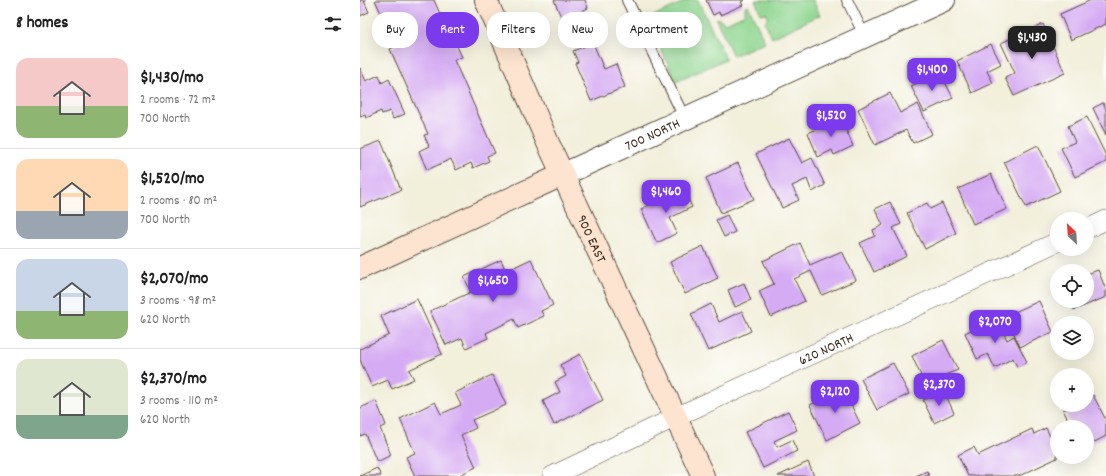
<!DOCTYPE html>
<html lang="en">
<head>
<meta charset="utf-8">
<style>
	body { margin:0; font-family:Dekko,sans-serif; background:#f6f6f6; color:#222; height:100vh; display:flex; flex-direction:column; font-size:15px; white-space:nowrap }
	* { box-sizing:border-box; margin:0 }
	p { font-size:13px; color:#767676 }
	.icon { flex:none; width:22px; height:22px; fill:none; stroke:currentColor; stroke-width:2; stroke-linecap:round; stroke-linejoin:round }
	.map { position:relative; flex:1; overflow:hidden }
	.panel { display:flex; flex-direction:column; background:#fff; width:360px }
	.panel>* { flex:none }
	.hud { position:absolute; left:12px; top:12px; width:380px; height:36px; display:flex; gap:8px }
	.needle { width:26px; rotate:335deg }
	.controls { position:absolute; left:690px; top:212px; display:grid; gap:8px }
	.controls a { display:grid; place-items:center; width:44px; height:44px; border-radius:50%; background:#fff; box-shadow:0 4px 16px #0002; font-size:20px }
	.price { position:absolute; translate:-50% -34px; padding:0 9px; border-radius:8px; background:#7c3aed; color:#fff; font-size:13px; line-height:26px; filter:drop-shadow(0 1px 2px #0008) }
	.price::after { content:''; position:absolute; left:50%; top:24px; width:12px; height:9px; margin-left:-6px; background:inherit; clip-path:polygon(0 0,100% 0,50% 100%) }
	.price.current { background:#222; color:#fff }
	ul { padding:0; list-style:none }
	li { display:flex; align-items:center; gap:12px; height:100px; padding:0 16px }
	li+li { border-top:1px solid #e0e0e0 }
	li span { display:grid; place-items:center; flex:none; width:112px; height:80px; border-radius:12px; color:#555 }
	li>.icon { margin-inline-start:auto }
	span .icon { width:48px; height:48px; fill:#fffc; stroke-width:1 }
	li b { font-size:17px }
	h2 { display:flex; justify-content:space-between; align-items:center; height:48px; padding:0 16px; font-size:17px }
	.chip { padding:0 14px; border-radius:16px; background:#fff; box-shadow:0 4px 16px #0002; font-size:14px; line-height:36px }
	.chip.current { background:#7c3aed; color:#fff }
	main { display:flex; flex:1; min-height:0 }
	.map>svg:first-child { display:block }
	.green { fill:#8fd691; stroke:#658058 }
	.building { fill:#d5acf4 }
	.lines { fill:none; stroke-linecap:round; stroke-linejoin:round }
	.service-casing { stroke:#56483a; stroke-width:12 }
	.minor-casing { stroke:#56483a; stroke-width:20 }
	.tertiary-casing { stroke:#56483a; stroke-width:24 }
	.secondary-casing { stroke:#56483a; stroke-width:24 }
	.service { stroke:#fff; stroke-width:10 }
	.minor { stroke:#fff; stroke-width:19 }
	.tertiary { stroke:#fff; stroke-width:22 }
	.secondary { stroke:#fde4d1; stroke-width:22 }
	.labels { text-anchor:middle; stroke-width:3.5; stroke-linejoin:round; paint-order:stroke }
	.street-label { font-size:14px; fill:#3b2a1e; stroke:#fdfcf7 }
</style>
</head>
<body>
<main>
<section class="panel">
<h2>8 homes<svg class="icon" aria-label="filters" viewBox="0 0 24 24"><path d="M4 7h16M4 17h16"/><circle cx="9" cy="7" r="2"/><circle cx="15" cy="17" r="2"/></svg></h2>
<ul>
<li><span style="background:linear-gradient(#f6c9c9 60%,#8fb573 0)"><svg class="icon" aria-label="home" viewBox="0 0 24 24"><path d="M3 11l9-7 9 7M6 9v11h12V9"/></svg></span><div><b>$1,430/mo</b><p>2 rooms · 72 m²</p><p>700 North</p></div></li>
<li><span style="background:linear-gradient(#ffd9b3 65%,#9aa5b1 0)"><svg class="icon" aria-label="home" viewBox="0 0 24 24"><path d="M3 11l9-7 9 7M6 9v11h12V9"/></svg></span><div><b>$1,520/mo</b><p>2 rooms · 80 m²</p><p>700 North</p></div></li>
<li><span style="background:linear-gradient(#c9d6e8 65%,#8fb573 0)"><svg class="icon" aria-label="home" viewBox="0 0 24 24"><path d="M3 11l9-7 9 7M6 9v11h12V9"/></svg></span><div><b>$2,070/mo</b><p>3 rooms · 98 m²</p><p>620 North</p></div></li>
<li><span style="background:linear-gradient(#dfe7d0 70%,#7fa58c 0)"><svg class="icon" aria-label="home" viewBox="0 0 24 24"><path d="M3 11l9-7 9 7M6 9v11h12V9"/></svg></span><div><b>$2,370/mo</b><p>3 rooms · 110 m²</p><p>620 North</p></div></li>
</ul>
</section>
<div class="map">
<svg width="746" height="476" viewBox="0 0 746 476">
	<rect width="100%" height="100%" fill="#fdfcf7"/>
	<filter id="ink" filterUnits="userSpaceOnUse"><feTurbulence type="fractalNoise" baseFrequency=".025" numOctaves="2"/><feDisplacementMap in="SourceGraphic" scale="8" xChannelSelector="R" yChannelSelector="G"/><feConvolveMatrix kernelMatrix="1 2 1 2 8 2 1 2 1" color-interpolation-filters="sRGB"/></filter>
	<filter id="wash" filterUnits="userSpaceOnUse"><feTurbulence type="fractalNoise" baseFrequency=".012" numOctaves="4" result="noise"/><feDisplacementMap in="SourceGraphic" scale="16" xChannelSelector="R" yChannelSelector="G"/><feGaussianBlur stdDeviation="0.9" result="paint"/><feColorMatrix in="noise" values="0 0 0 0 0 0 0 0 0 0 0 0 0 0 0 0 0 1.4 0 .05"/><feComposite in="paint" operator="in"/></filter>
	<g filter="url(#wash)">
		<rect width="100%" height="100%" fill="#f2efdb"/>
		<path class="green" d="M328,0H338L366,59L316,82L287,19Z
			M395,0H453L460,15L412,38L405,22L408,17L406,13L401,14Z
			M388,5L405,42L373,56L356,19L358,18L366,23L385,14V6Z"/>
		<g id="blocks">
			<path class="building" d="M0,0H6L4,1L9,12L0,16Z
				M15,0H74L83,21L85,20L102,57L94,60L135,153L127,156L129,161L113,168L111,163L96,170L91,159L67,170L59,151L69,146L64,135L68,134L30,49L36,46Z
				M194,0H225L228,8L222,11L226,21L206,29Z
				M346,0H385L381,2L383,5L360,15L359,12L353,15Z
				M731,0H744L746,4V24L711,40L700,14Z
				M683,24L705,73L654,96L645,78L655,73L641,43Z
				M233,43L244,69L256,64L265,87L231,101L215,63L218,62L213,51Z
				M631,44L641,64L627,71L633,83L612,93L597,61Z
				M0,68L6,81L19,75L22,83L29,79L45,114L33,119L30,111L22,114L21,111L6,118L5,115L0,117Z
				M580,72L593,98L564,112L551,86Z
				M530,93L540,113L558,104L572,134L553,143L546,130L515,145L498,109Z
				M743,103L746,109V135L733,108Z
				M727,117L746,156V162L715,177L701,148L715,142L708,126Z
				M481,118L493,146L474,155L472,150L458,157L448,133Z
				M429,138L442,163L452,158L465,185L452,192L447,179L432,186L439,200L422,208L396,154Z
				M21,141L41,190L0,207V149Z
				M678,145L700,191L666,207L644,162Z
				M378,163L394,199L361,213L346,178Z
				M631,174L647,209L613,224L598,189Z
				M323,188L332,207L310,218L317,233L297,243L281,209Z
				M530,202L541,224L533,228L547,256L514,272L500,243L515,236L513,230L523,225L515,209Z
				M567,203L570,209L582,203L596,233L565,249L547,213Z
				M367,215L375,232L364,237L356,220Z
				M440,243L450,265L482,251L496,280L462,295L451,271L434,279L445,301L411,317L399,291L414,284L403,261Z
				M343,246L358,278L325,294L310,262Z
				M171,259L193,305L181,311L184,316L158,328L154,319L126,333L128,338L106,348L102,338L86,345L70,311L111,292L104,277L141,260L146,271Z
				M738,270L746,290V297L714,310L710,301H727V274Z
				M384,283L391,300L375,307L368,290Z
				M57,299L82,354L49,370L54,379L32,389L28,380L12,387L0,360V349L29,335L21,316Z
				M679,301L693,332L660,347L646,316Z
				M351,304L359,322L382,311L391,331L348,351L331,314Z
				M636,317L647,340L654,336L667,362L657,367L653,358L635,368L628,354L617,359L605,333Z
				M583,340L598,370L585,375L588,381L568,391L552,356Z
				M220,354L243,400L194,425L183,401L200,392L195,382L206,376L200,365Z
				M533,363L549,394L517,410L501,379Z
				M132,375L146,405L112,420L116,428L101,435L116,467L98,476H55L46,457L55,453L40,419L75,402L81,414L101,405L95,393Z
				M483,389L500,423L467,440L450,405Z
				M584,391L594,413L574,423L563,400Z
				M733,395L746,420V436L727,446V427H712L703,410L714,405H727V398Z
				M16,401L26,425L20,428L31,455L17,462L5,434L0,436V408Z
				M428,411L437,430L414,441L417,447L432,440L437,451L403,468L385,432Z
				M686,428L697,451V458L659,476H608L598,455L614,447L618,455L672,429L674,434Z
				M448,462L454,476H418Z
				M17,468L21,476H0Z
				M567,471L569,476H556Z"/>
		</g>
	</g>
	<g filter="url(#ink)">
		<use href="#blocks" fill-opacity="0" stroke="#56483a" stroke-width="1"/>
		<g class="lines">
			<g class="service-casing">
				<path id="service" d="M267,0L325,119
					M487,0L505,37"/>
			</g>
			<g class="minor-casing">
				<g id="minor">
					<path d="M727,229L746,220"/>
					<path id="s1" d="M192,476L316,417L697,242"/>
				</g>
			</g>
			<g class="tertiary-casing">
				<g id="tertiary">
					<path id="s2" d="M202,175L584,0"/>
				</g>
			</g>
			<g class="secondary-casing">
				<g id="secondary">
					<path id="s3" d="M126,0L188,143L343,476"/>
					<path d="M0,268L202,175"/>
				</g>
			</g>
			<use href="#service" class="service"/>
			<use href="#minor" class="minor"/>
			<use href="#tertiary" class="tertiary"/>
			<use href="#secondary" class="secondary"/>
		</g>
	</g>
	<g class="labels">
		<g class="street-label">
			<text dy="5" stroke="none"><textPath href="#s2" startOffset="99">700 NORTH</textPath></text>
			<text dy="5" stroke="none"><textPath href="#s3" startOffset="261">900 EAST</textPath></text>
			<text dy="5" stroke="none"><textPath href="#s1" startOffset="302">620 NORTH</textPath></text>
		</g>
	</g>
</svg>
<div class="controls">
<a><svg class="needle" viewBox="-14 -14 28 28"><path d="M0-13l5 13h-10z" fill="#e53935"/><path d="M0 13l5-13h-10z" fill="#767676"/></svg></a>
<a><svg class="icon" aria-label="locate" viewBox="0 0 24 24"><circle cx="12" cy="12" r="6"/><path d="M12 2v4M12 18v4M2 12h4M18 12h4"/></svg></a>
<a><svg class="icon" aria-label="layers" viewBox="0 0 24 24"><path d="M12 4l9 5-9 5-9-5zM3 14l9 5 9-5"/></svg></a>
<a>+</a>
<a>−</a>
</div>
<b class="price current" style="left:672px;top:60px">$1,430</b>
<b class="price" style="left:572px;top:92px">$1,400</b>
<b class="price" style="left:471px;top:138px">$1,520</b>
<b class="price" style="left:306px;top:214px">$1,460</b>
<b class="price" style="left:133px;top:303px">$1,650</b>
<b class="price" style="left:635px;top:344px">$2,070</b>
<b class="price" style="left:579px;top:407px">$2,370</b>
<b class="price" style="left:475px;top:414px">$2,120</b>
<div class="hud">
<a class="chip">Buy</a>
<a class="chip current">Rent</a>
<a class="chip">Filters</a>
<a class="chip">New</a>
<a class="chip">Apartment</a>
</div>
</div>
</main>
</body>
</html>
